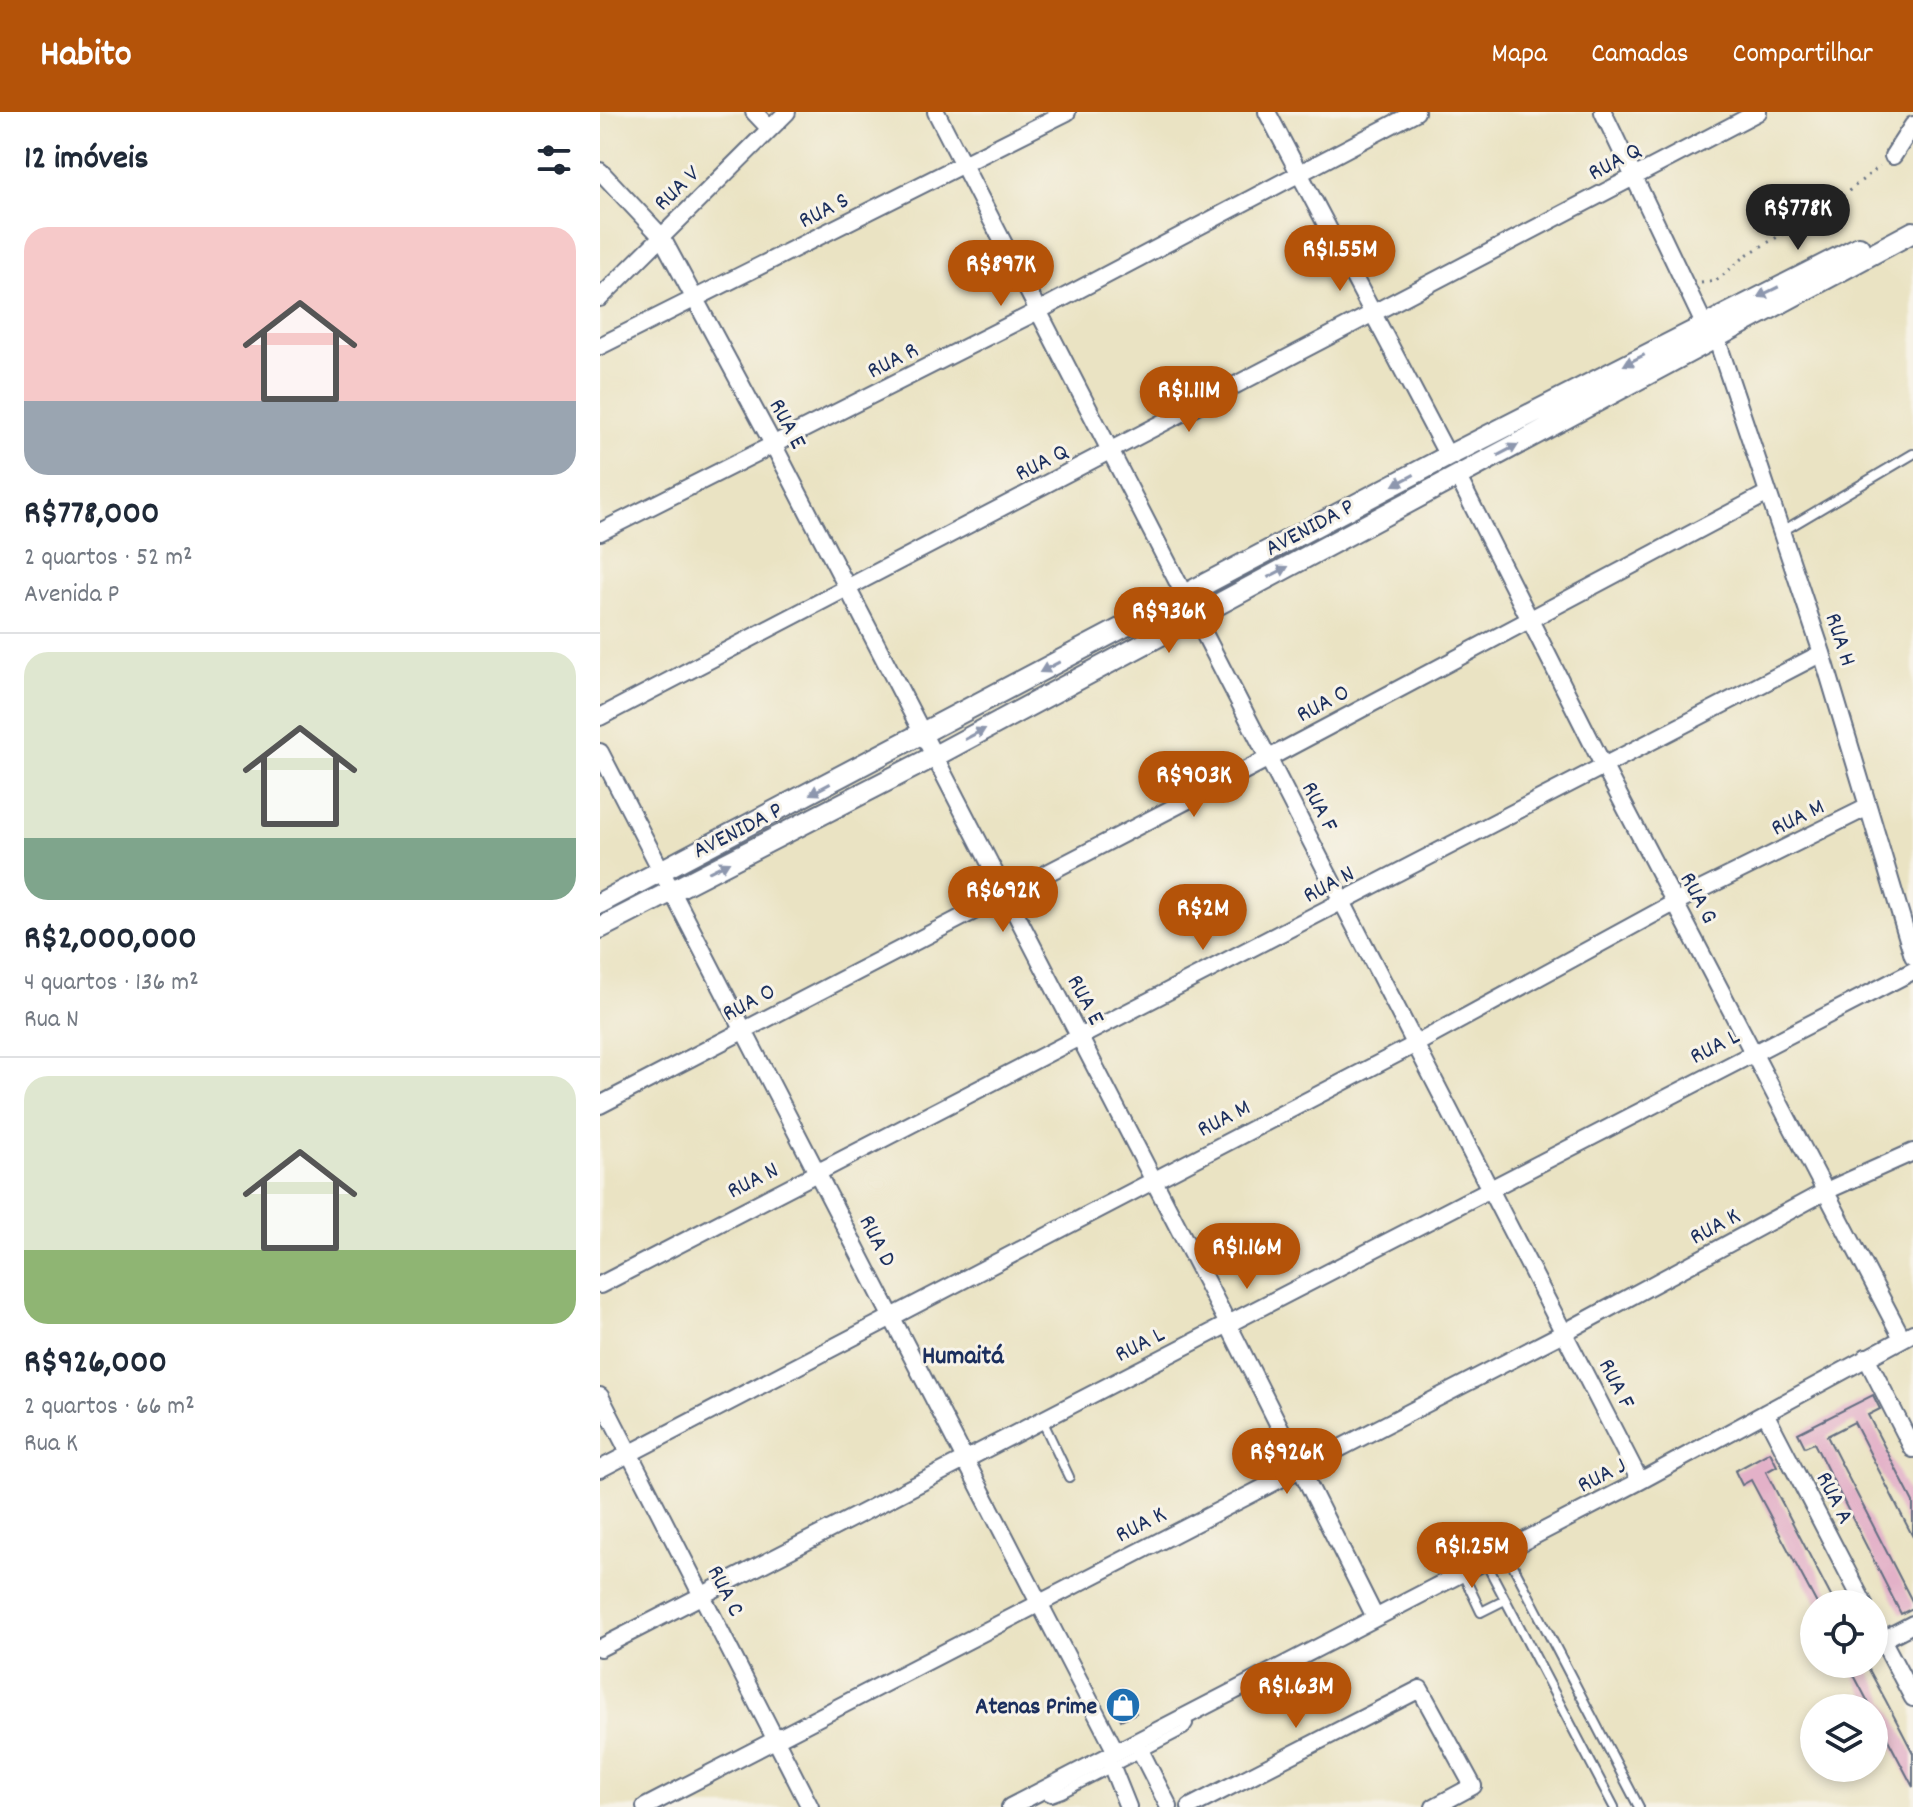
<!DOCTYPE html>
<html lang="pt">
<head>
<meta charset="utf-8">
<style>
	body { margin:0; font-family:Dekko,sans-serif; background:#f6f6f7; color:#1f2937; height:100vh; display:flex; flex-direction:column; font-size:30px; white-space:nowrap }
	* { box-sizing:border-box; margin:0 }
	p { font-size:26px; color:#747a83 }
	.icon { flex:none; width:44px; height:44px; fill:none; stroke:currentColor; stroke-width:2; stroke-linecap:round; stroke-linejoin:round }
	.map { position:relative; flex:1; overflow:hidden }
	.drawer { display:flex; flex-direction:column; background:#fff; width:600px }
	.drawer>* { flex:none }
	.controls { position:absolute; left:1200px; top:1478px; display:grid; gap:16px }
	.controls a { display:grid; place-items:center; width:88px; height:88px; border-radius:50%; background:#fff; box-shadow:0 4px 12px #0003; font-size:40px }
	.price { position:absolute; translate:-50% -68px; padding:0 18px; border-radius:28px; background:#b45309; color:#fff; font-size:26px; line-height:52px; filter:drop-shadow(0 2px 4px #0008) }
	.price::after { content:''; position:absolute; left:50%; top:48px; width:24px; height:18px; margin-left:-12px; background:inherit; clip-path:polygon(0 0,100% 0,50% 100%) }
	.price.on { background:#222; color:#fff }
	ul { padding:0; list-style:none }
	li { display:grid; align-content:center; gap:16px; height:424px; padding:0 24px }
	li+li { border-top:2px solid #e0e1e3 }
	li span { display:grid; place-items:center; height:248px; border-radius:24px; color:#555 }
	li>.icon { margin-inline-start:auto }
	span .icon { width:144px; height:144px; fill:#fffc; stroke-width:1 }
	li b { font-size:34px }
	h2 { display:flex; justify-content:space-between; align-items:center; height:96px; padding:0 24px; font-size:34px }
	header { display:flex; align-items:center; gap:48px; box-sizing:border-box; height:112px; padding:0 40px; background:#b45309; color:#fff }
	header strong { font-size:38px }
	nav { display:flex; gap:44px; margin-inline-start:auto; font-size:28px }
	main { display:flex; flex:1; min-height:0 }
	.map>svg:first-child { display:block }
	.building { fill:#e3b1c8 }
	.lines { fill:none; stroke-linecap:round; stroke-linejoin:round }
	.service-casing { stroke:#636e81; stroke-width:12 }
	.minor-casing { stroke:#636e81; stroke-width:20 }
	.tertiary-casing { stroke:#636e81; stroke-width:24 }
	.path { stroke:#636e81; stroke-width:3; stroke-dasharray:2 6; stroke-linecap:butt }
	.service { stroke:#fff; stroke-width:8 }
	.minor { stroke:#fff; stroke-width:16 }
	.tertiary { stroke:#fff; stroke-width:20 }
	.oneway { fill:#8d97ae }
	.labels { text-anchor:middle; stroke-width:6; stroke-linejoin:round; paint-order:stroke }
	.street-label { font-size:24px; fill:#1b2f5e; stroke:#f7f3e8 }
	.poi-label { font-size:24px; font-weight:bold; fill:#1b2f5e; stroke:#f7f3e8; text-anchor:end }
	.neighbourhood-label { font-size:26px; font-weight:bold; fill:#1b2f5e; stroke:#f7f3e8 }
</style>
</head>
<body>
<header>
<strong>Habito</strong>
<nav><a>Mapa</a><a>Camadas</a><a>Compartilhar</a></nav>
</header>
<main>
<section class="drawer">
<h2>12 imóveis<svg class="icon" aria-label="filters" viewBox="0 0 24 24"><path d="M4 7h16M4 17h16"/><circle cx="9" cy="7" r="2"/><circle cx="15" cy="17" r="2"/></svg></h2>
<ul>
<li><span style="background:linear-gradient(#f6c9c9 70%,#9aa5b1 0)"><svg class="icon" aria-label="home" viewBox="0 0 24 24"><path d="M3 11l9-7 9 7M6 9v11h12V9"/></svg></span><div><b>R$778,000</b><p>2 quartos · 52 m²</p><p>Avenida P</p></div></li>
<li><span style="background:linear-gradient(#dfe7d0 75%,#7fa58c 0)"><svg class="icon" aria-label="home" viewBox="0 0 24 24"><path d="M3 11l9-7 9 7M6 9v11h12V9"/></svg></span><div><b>R$2,000,000</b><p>4 quartos · 136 m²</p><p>Rua N</p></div></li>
<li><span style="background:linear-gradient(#dfe7d0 70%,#8fb573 0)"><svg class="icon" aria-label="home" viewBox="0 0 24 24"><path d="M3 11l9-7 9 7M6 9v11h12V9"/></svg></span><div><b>R$926,000</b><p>2 quartos · 66 m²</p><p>Rua K</p></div></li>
</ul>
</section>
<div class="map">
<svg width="1313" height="1695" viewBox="0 0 1313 1695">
	<rect width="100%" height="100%" fill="#f7f3e8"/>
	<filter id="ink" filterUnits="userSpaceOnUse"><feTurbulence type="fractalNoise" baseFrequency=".0125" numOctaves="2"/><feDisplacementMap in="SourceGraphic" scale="16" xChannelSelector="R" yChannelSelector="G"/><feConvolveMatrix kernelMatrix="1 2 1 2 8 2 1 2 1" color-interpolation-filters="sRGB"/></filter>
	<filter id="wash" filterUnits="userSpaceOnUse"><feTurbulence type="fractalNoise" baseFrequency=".006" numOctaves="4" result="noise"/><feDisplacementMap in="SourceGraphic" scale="32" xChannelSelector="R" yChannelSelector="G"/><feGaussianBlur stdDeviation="1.8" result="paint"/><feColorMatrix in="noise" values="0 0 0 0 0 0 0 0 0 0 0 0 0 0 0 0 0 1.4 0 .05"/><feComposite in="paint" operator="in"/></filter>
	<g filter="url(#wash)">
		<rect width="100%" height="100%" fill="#eae3c3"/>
		<g id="blocks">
			<path class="building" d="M1273,1283L1280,1297L1268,1303L1313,1390V1425L1254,1310L1227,1324L1313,1491V1496L1301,1502L1214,1331L1205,1335L1198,1321Z
				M1170,1340L1177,1354L1166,1360L1235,1492H1217L1151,1368L1142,1373L1135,1359Z
				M1248,1552H1266L1286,1589L1313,1641V1675Z
				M525,1579L536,1601L521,1608L511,1586Z"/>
		</g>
	</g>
	<g filter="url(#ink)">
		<use href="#blocks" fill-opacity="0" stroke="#636e81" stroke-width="2"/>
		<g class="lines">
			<g class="service-casing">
				<path id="service" d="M1181,420L1313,342
					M442,1308L469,1365
					M905,1438L1039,1695
					M885,1449L1014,1695
					M862,1460L881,1500L905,1488
					M440,1680L451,1685L462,1681L584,1618L588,1612L586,1602"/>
			</g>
			<g class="minor-casing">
				<path id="minor" d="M154,0L170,17
					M336,0L1040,1369
					M667,0L848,344
					M1003,0L1104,212
					M1293,44L1313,13
					M0,59L61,124L174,334L628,1212L775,1505
					M0,186L187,0
					M1117,228L1222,541L1313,844
					M0,234L467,0
					M858,365L1002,651L1302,1226
					M0,420L438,199L816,0
					M0,605L1158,0
					M0,640L515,1638
					M0,993L669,646L1168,381
					M0,1173L1222,541
					M1266,1245L1313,1337
					M0,1284L210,1695
					M1165,1301L1264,1492
					M0,1357L816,932L1076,790L1268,695
					M1274,1512L1313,1586
					M1282,1528L1313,1512
					M0,1536L1313,859
					M541,1640L569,1695
					M512,1655L528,1695
					M45,1695L965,1220L1226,1079L1313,1040
					M410,1695L1040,1369L1313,1221
					M590,1695L820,1577L873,1674L834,1695"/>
			</g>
			<g class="tertiary-casing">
				<path id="tertiary" d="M0,791L848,344L1259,135
					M0,816L335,644L1313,120"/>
			</g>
			<path class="path" d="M1101,171L1116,169L1148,142L1226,97L1280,54"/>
			<use href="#service" class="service"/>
			<use href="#minor" class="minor"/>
			<use href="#tertiary" class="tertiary"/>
		</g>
		<defs><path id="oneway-solid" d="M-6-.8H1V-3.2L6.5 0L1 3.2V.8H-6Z" transform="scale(2)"/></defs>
		<g class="oneway">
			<use href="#oneway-solid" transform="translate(1168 180) rotate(154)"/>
			<use href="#oneway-solid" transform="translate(1034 248) rotate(153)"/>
			<use href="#oneway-solid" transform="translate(908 338) rotate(-28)"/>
			<use href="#oneway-solid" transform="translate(804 368) rotate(152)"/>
			<use href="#oneway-solid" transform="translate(678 460) rotate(-28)"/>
			<use href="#oneway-solid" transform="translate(450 555) rotate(152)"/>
			<use href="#oneway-solid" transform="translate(375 622) rotate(-28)"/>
			<use href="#oneway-solid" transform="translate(220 677) rotate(152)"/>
			<use href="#oneway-solid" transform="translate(119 755) rotate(-27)"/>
		</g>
	</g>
	<defs>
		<g id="shop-disc" transform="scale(1.8)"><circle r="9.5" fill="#1f6fb2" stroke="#f7f3e8"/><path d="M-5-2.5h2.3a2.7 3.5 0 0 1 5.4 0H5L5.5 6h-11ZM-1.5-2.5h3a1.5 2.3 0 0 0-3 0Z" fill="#fff"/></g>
	</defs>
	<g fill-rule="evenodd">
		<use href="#shop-disc" x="523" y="1593"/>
	</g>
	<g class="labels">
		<g class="street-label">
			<text transform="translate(1014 48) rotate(-28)" y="8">RUA Q</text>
			<text transform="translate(76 75) rotate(-44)" y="8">RUA V</text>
			<text transform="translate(223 97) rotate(-27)" y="8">RUA S</text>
			<text transform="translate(292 247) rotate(-27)" y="8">RUA R</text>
			<text transform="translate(189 311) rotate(62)" y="8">RUA E</text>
			<text transform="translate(441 349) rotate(-27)" y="8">RUA Q</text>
			<text transform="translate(709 414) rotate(-28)" y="8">AVENIDA P</text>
			<text transform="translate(1242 527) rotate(72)" y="8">RUA H</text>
			<text transform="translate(722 590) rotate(-28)" y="8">RUA O</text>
			<text transform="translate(721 694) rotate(63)" y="8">RUA F</text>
			<text transform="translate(1197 704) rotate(-26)" y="8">RUA M</text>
			<text transform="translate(137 717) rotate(-27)" y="8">AVENIDA P</text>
			<text transform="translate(728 771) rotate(-28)" y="8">RUA N</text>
			<text transform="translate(1100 785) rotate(62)" y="8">RUA G</text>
			<text transform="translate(487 887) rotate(62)" y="8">RUA E</text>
			<text transform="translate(148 889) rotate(-28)" y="8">RUA O</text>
			<text transform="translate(1114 933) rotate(-27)" y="8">RUA L</text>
			<text transform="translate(623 1005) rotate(-27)" y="8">RUA M</text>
			<text transform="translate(152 1067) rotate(-27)" y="8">RUA N</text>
			<text transform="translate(1114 1113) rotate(-28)" y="8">RUA K</text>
			<text transform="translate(279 1128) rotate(63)" y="8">RUA D</text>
			<text transform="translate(539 1231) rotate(-27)" y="8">RUA L</text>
			<text transform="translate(1018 1271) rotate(63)" y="8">RUA F</text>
			<text transform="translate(1001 1362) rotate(-27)" y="8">RUA J</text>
			<text transform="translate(1236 1385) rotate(63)" y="8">RUA A</text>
			<text transform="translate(540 1411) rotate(-27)" y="8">RUA K</text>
			<text transform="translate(127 1478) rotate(63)" y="8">RUA C</text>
		</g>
		<g class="poi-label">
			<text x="497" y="1601">Atenas Prime</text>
		</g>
		<g class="neighbourhood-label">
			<text x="363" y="1251">Humaitá</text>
		</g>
	</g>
</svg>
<div class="controls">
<a><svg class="icon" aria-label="locate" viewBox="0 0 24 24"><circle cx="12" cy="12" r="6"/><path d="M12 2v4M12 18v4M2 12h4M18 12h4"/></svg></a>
<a><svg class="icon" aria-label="layers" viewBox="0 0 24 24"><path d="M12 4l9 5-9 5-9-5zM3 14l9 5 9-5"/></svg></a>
</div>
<b class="price on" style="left:1198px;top:140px">R$778K</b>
<b class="price" style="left:740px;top:181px">R$1.55M</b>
<b class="price" style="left:401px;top:196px">R$897K</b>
<b class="price" style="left:589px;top:322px">R$1.11M</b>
<b class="price" style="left:569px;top:543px">R$936K</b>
<b class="price" style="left:594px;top:707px">R$903K</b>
<b class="price" style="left:403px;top:822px">R$692K</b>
<b class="price" style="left:603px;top:840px">R$2M</b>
<b class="price" style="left:647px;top:1179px">R$1.16M</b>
<b class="price" style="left:687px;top:1384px">R$926K</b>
<b class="price" style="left:872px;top:1478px">R$1.25M</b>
<b class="price" style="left:696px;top:1618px">R$1.63M</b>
</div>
</main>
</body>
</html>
